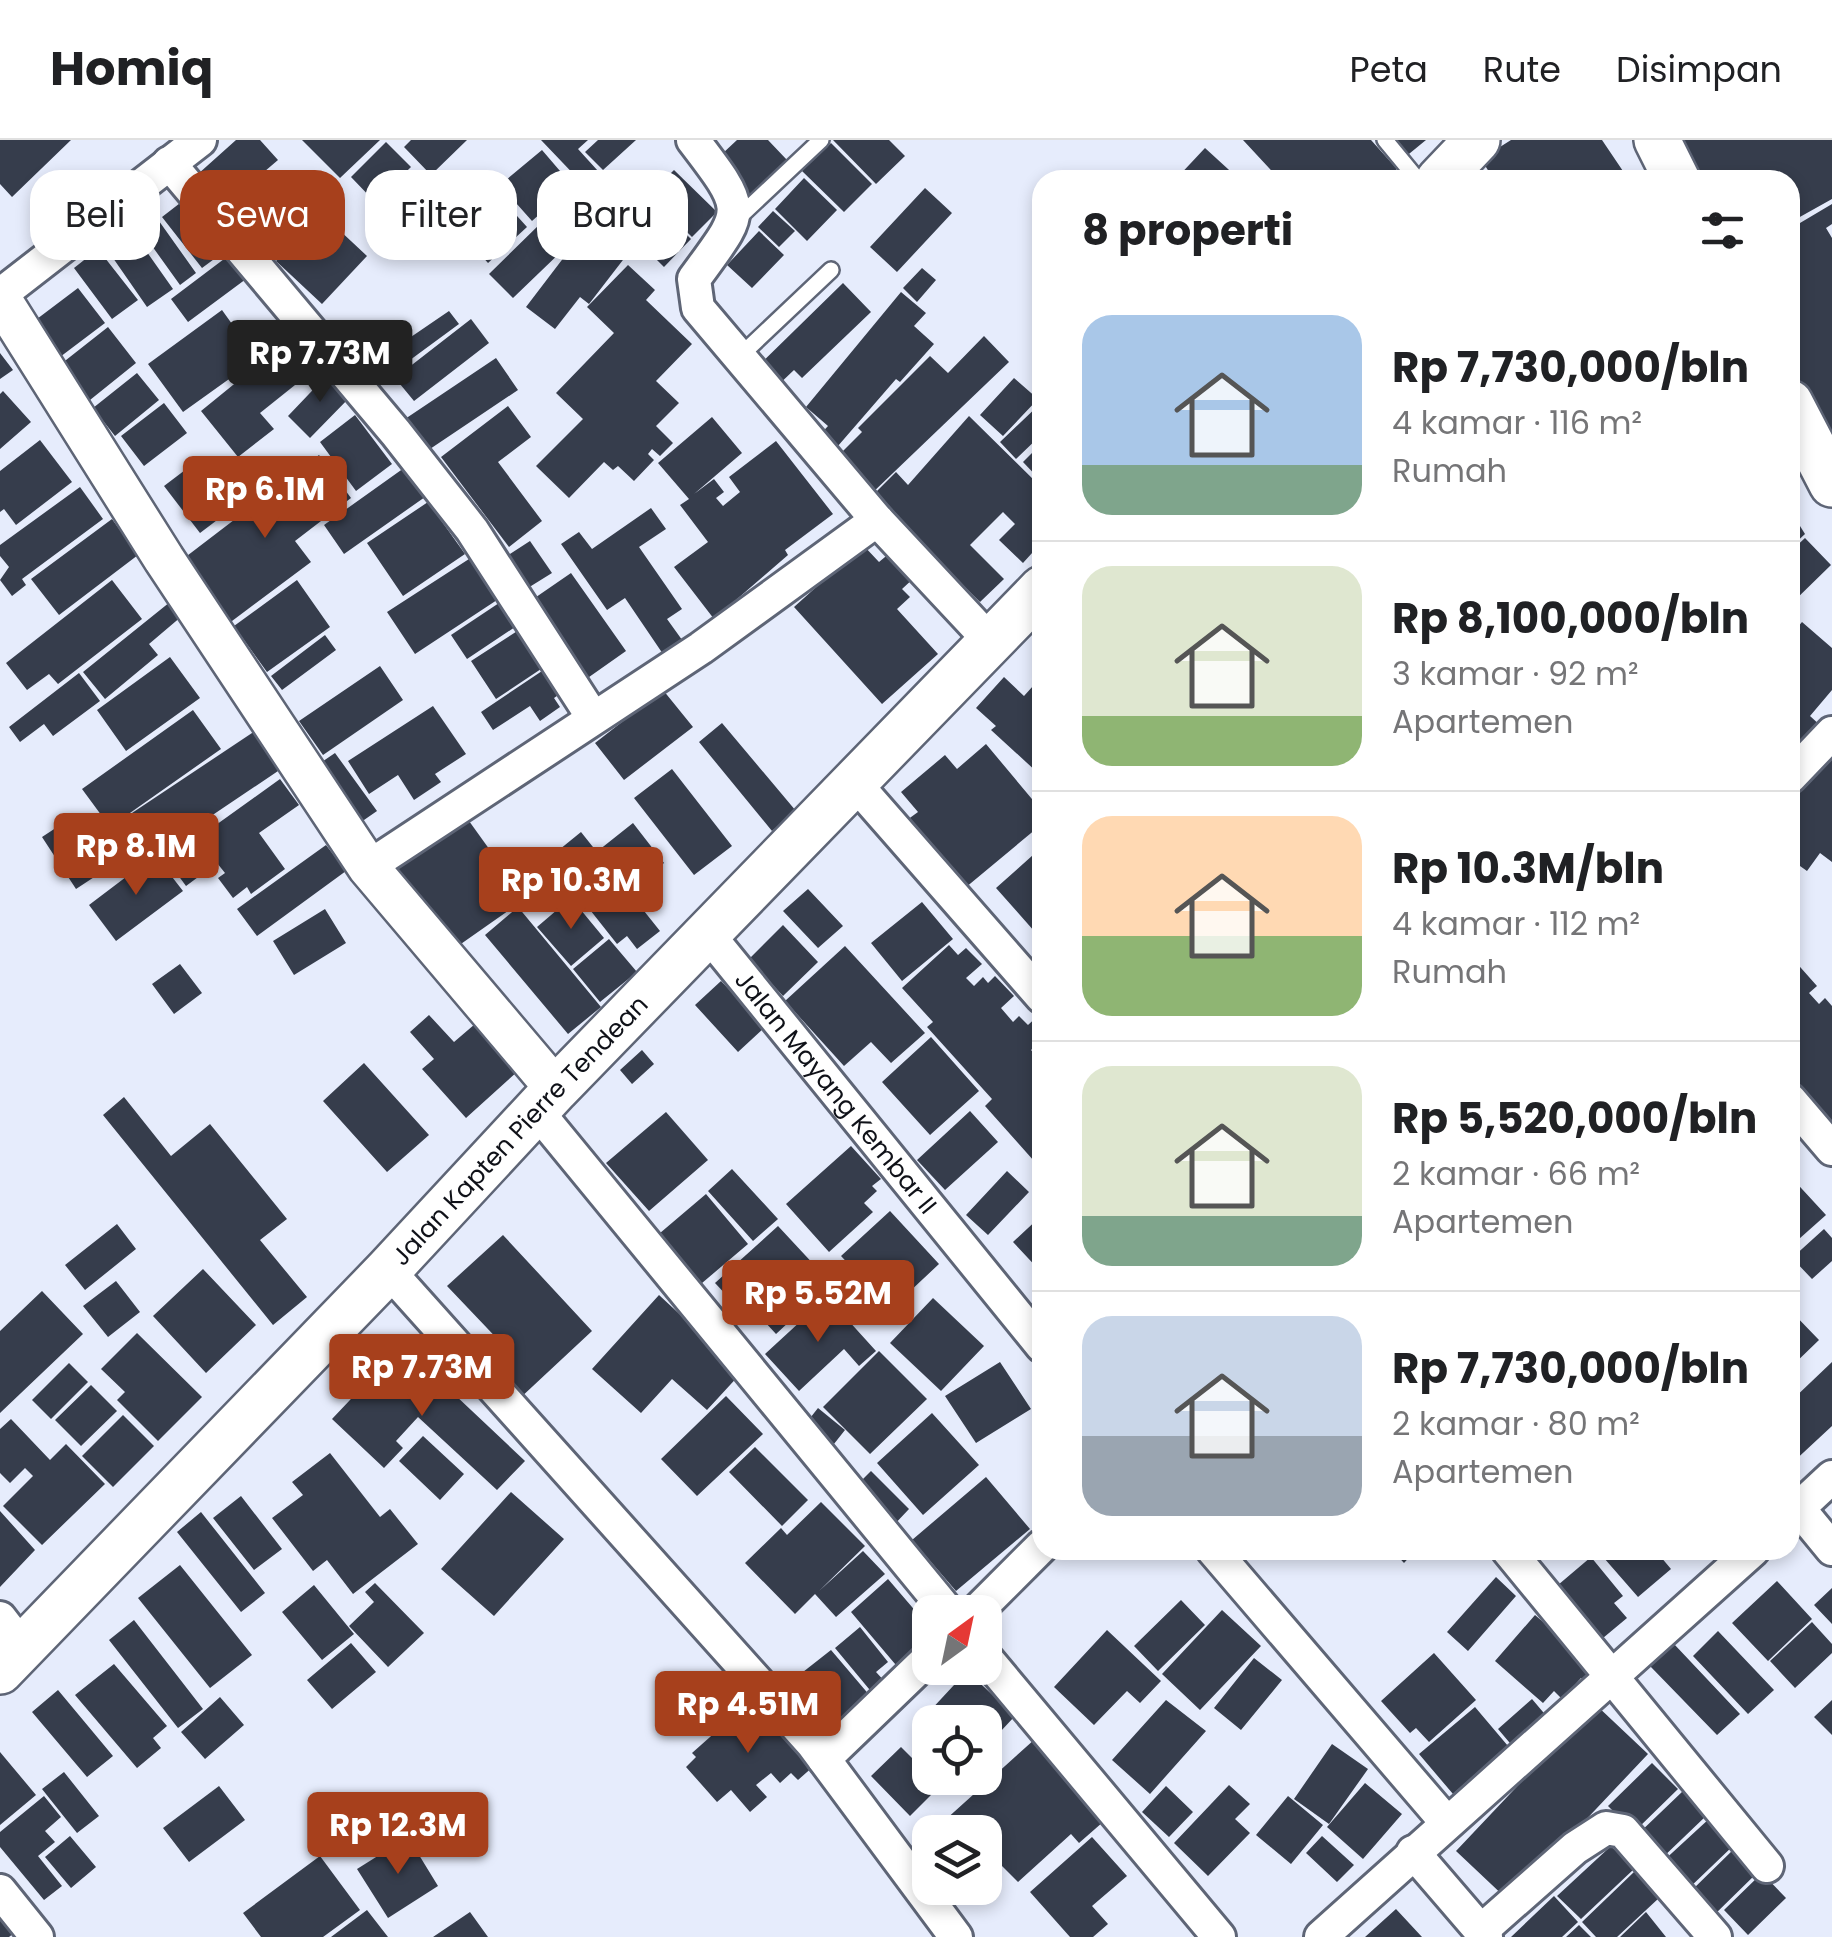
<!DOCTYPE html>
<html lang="id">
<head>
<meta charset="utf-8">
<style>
	body { margin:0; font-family:Poppins,sans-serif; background:#f2f2f2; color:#202124; height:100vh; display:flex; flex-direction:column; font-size:38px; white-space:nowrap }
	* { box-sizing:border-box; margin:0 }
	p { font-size:32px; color:#757577 }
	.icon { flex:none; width:55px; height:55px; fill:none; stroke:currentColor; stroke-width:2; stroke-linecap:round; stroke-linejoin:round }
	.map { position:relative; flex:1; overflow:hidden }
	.drawer { position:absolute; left:1032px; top:30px; width:768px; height:1390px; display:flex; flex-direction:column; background:#fff; border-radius:30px; box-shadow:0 5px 15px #0003 }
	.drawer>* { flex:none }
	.hud { position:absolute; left:30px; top:30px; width:852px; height:90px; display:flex; gap:20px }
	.needle { width:65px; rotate:33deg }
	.buttons { position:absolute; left:912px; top:1455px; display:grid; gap:20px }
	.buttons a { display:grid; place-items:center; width:90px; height:90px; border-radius:20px; background:#fff; box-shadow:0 5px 15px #0003; font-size:50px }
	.price { position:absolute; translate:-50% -85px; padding:0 22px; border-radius:10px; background:#a7401c; color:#fff; font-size:32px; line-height:65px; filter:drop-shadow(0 2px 5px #0008) }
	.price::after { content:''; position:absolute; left:50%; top:60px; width:30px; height:22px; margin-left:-15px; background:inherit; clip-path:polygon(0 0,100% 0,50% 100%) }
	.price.selected { background:#222; color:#fff }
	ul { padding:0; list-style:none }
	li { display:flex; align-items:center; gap:30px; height:250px; padding:0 50px }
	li+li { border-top:2px solid #e0e0e0 }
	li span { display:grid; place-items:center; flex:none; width:280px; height:200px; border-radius:30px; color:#555 }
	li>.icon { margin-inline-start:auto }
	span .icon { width:120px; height:120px; fill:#fffc; stroke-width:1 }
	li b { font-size:42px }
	h2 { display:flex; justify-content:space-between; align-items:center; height:120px; padding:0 50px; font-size:42px }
	.chip { padding:0 35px; border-radius:30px; background:#fff; box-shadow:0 5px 15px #0003; font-size:35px; line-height:90px }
	.chip.selected { background:#a7401c; color:#fff }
	header { display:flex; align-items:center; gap:60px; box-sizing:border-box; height:140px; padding:0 50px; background:#fff; border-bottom:2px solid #e0e0e0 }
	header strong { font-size:48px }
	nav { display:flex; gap:55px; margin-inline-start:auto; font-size:35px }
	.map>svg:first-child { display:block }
	.building { fill:#363d4c }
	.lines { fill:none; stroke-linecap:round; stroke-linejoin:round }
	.service-casing { stroke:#5e6576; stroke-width:20 }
	.minor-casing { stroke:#5e6576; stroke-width:38 }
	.tertiary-casing { stroke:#5e6576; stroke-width:45 }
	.secondary-casing { stroke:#5e6576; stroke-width:50 }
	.service { stroke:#fff; stroke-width:15 }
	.minor { stroke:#fff; stroke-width:32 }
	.tertiary { stroke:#fff; stroke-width:40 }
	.secondary { stroke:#fff; stroke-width:45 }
	.labels { text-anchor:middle; stroke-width:10; stroke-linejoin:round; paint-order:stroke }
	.street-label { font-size:25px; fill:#0f1118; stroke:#e6ecfc }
</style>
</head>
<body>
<header>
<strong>Homiq</strong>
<nav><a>Peta</a><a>Rute</a><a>Disimpan</a></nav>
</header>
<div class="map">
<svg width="1832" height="1797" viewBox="0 0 1832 1797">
	<rect width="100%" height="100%" fill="#e6ecfc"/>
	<path class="building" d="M0,0H71L12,57L0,44Z
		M236,0H260L278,20L215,74L188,43Z
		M302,0H380L340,38Z
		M411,0H467L431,35L404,7Z
		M541,0H588L578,9L598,31L583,44Z
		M598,0H636L603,30L585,12Z
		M737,0H768L787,20L745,60L720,33L731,23L722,14Z
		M833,0H889L905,16L876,44Z
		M1243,0H1371L1397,29L1384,40H1280Z
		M1388,0H1426L1404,18Z
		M1511,0H1602L1629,40H1494L1481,19Z
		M1677,0H1832V59L1798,78L1800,83L1832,64V84L1826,88L1832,98V298L1790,223V40H1700Z
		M386,2L411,27L375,62L351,37Z
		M831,3L872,44L844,72L802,31Z
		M1205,8L1240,40H1175Z
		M542,10L572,45L532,81L500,45Z
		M674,30L717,72L692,97L649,55Z
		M804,38L837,70L807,101L775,69Z
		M925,48L952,73L897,132L870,107Z
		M647,55L691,99L664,127L620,83Z
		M499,56L527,87L488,123L460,91Z
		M184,60L225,111L202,128L162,77Z
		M773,71L795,91L779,107L758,87Z
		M321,73L367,116L322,164L276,121Z
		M154,74L196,133L180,145L137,85Z
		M542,82L566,107L513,158L489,134Z
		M587,87L626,116L589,164L580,157L555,189L526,167Z
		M130,88L173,149L147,167L104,105Z
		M759,91L784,115L752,148L727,125Z
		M98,109L138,160L112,179L74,128Z
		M228,116L246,139L188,182L171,159Z
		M628,125L655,150L646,160L692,204L656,241L679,263L656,286L673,303L660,316L652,309L648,314L654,320L634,341L618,326L613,330L604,322L569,358L536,326L583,279L556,253L614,193L587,167Z
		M922,128L936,140L917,162L903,148Z
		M843,143L871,172L802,238L794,230L774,249L755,229Z
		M78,148L105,183L56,220L29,185Z
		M901,152L926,173L914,186L934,204L900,242L896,239L831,314L815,300L828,286L806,267Z
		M222,170L257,219L183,272L148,224Z
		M449,171L459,184L376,245L364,229Z
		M471,179L489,203L414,261L395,238Z
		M108,187L136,223L90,260L61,224Z
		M984,196L1009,222L869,356L833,321L862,292L858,288L930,216L948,233Z
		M286,202L310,233L260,273L274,289L238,317L201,271Z
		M0,213L13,230L0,239Z
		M496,218L518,250L427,311L405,279Z
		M137,233L159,260L115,296L93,268Z
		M329,233L352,255L310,298L288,276Z
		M1014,238L1038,259L1003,296L980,275Z
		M3,251L31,282L0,309V254Z
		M1042,262V294L1016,319L1000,302Z
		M164,263L187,293L144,326L121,296Z
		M508,266L531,297L498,322L542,381L509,407L441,317Z
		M355,275L392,324L356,351L320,302Z
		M969,276L1042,348V402L1023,423L999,400L1015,384L1003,372L970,405L1004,439L980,462L872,356L896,332L908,345Z
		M712,277L742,313L694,354L714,339L724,352L716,358L723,366L740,352L729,337L776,301L833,374L785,410L788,415L714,479L674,427L708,402L680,365L689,359L658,323Z
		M40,300L72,342L16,385L4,369L0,372V331Z
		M1042,303V342L1023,322Z
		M319,315L351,358L295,401L311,422L228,484L179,422Z
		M197,321L233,368L200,393L164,346Z
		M248,322L266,346L242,364L224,340Z
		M404,328L425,357L344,414L324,385Z
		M80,347L103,379L22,439L26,445L12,456L0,440L9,427L0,416V405Z
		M428,362L465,414L403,456L367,403Z
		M651,368L666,389L639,407L682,469L667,479L685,504L665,517L625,458L607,470L561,404L579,392L592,409Z
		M1790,370L1805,394L1790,408Z
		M112,379L138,415L59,475L31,439Z
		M1805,398L1831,425L1790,465V412Z
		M530,401L552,433L523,451L502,419Z
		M863,405L879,422L891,412L915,437L902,449L910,457L897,469L938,514L882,564L794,467Z
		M469,419L497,460L415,514L387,472Z
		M571,433L626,511L582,542L526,464Z
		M112,440L142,479L58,544L49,534L27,550L6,523Z
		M297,440L330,487L267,532L234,486Z
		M170,462L182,476L149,504L158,515L105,559L83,532Z
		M499,463L515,487L467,519L451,495Z
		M1802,482L1832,508V550L1810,576L1821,586L1790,622V496Z
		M522,488L547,525L496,559L471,521Z
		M325,495L336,510L282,550L271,536Z
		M170,517L200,558L126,611L97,570Z
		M380,526L403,560L323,615L299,581Z
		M548,527L564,551L554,558L560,567L540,581L530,566L493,590L481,572Z
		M79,533L100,561L53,596L44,584L20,602L9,587Z
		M1042,536V628L1038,633L991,590L996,586L976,568L1004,537L1024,556Z
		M663,550L693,587L624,640L595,603Z
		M433,566L466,614L435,634L441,642L414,660L398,635L369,654L348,621Z
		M193,570L221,609L110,687L82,649Z
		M722,583L796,671L772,691L699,602Z
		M255,591L281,629L125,734L99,695Z
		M986,604L1042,671V684L965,748L907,680L918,672L901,652L945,615L957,629Z
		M1832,608V722L1820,713L1807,731L1793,721L1790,725V661Z
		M335,613L377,671L351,689L310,630Z
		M672,629L732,706L694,735L634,658Z
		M280,639L299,665L259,693L285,729L251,754L247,747L233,758L218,738L225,733L217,723L186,746L167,720Z
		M464,674L525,759L448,813L387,728Z
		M71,678L88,703L97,698L114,724L76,749L42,697Z
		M633,683L664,723L629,749L599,710Z
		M581,692L660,791L637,809L627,796L617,804L549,718Z
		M326,705L346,731L257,796L237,769Z
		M155,715L183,751L116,801L89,765Z
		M1033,715L1042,726V800L996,748Z
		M808,749L843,786L818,808L783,771Z
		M571,758L604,798L571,826L537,787Z
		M922,762L953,799L902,841L871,803Z
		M518,767L601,867L568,894L485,795Z
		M325,769L346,803L294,835L273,801Z
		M783,785L818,822L783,856L749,819Z
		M609,799L637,832L600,862L573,829Z
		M949,805L958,815L966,808L982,824L966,838L974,846L983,837L988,843L995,836L1014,856L1001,868L1013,882L1019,876L1028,885L1042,872V900L1031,910L1038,918L1042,913V1030L985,966L992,959L927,887L933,882L902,848Z
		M845,806L925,893L891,923L871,902L844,926L785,861Z
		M1793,819L1817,846L1809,853L1819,864L1825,858L1832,866V981L1824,973L1814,982L1790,955Z
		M180,824L202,853L174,874L152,844Z
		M721,841L765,887L738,912L695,865Z
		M429,875L454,902L475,884L518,931L466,978L422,929L434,919L410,892Z
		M931,897L979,951L930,995L882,942Z
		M642,910L654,924L632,944L620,930Z
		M364,923L429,995L387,1032L323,961Z
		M124,957L171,1016L210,984L287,1079L260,1100L307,1157L273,1185L103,975Z
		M970,971L998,1002L945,1050L917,1020Z
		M666,972L708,1020L649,1071L606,1023Z
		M851,1006L881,1039L872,1046L877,1051L864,1063L873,1072L829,1112L786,1064Z
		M732,1029L778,1079L753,1101L708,1051Z
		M1007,1031L1029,1052L988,1095L966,1075Z
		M1790,1036L1826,1075L1790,1107Z
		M706,1054L748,1104L695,1149L653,1099Z
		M890,1071L939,1124L891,1169L841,1116Z
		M1042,1075V1133L1013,1102Z
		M117,1084L136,1109L85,1150L65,1125Z
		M778,1086L831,1143L776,1194L753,1169L745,1175L715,1143Z
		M1824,1089L1832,1098V1121L1812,1139L1792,1118Z
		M503,1095L592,1191L518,1260L487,1225L506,1208L447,1146Z
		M203,1129L256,1185L206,1233L153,1176Z
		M116,1141L140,1172L108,1197L83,1166Z
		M42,1151L83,1194L0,1273V1191Z
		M659,1155L742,1232L707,1270L672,1239L641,1273L592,1229Z
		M827,1157L876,1211L859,1226L844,1209L799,1251L765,1214Z
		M933,1158L984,1206L941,1251L890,1203Z
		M1790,1170L1819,1200L1790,1228Z
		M137,1193L202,1257L158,1301L117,1260L125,1252L101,1229Z
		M402,1205L525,1321L497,1350L418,1277L396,1301L403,1308L384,1328L332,1279Z
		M879,1211L927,1259L870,1314L823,1267Z
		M1000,1222L1031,1269L976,1303L945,1256Z
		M1832,1222V1286L1790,1325V1262Z
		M69,1223L88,1242L51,1279L32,1260Z
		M91,1245L117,1271L81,1306L55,1280Z
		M726,1256L763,1294L697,1356L661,1319Z
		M818,1268L845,1290L830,1309L803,1287Z
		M932,1273L979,1325L923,1375L877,1323Z
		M123,1275L154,1306L113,1347L82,1316Z
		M11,1279L50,1320L66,1304L105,1344L42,1405L3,1366L33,1336L25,1328L10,1343L0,1333V1289Z
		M423,1296L464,1334L440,1360L399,1321Z
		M755,1307L808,1360L782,1386L729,1332Z
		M330,1313L380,1377L390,1369L418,1404L353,1454L327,1420L313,1431L272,1378L303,1355L292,1342Z
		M871,1331L909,1369L892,1387L853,1349Z
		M986,1337L1030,1389L956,1451L912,1400Z
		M511,1352L564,1399L494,1476L441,1429Z
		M241,1356L282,1409L254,1430L213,1378Z
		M821,1362L865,1406L819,1451L863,1411L885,1434L836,1477L815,1454L795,1474L745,1423L781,1388L787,1395Z
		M0,1371L35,1410L0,1447Z
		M201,1372L265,1453L241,1472L177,1392Z
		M1392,1410H1416L1404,1423Z
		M1597,1410H1655L1671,1429L1638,1457Z
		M1591,1417L1623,1456L1614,1463L1627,1478L1603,1498L1558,1445Z
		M180,1425L252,1515L210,1548L138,1458Z
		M1496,1437L1516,1456L1468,1511L1447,1492Z
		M888,1439L930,1488V1506L901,1531L851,1472Z
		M1777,1441L1812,1479L1768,1521L1732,1483Z
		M375,1443L424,1493L388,1527L349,1486L374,1462L365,1452Z
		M314,1445L354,1494L322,1520L282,1472Z
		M1832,1448V1484L1814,1465Z
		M1181,1460L1205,1485L1158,1531L1134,1506Z
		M1222,1470L1261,1506L1200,1570L1162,1534Z
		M1535,1475L1599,1530L1587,1543L1581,1538L1562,1559L1554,1551L1543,1563L1495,1521Z
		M134,1480L203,1569L178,1588L109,1500Z
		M1812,1482L1832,1504V1513L1795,1548L1770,1521Z
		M860,1487L888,1522L876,1532L888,1545L874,1555L835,1508Z
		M1107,1490L1161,1541L1140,1563L1127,1551L1094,1585L1054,1547Z
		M1718,1491L1774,1550L1748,1574L1693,1516Z
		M351,1503L376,1532L332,1569L307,1540Z
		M1674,1504L1740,1574L1717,1595L1650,1526Z
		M831,1510L871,1557L843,1580L803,1532Z
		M1434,1513L1476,1560L1429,1602L1416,1588L1410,1593L1381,1561Z
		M1254,1518L1282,1540L1241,1590L1214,1568Z
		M114,1524L167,1586L153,1598L161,1608L137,1628L75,1555Z
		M967,1531L1015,1576L985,1608V1582H930V1601L915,1587Z
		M58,1550L113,1616L87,1637L32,1572Z
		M220,1557L244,1585L205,1619L181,1592Z
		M755,1557L815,1625L798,1640L791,1633L780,1643L771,1633L756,1645L767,1657L750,1672L731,1650L717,1662L686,1627L696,1617L692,1613Z
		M1532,1559L1554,1585L1520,1615L1498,1589Z
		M1166,1560L1206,1591L1150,1654L1112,1620Z
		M1832,1560V1595L1814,1577Z
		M1595,1564L1648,1614L1509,1761L1456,1711Z
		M1475,1567L1508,1606L1453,1654L1419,1614Z
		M1035,1599L1103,1682L1079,1703L1071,1694L1018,1742L985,1709V1692H954L944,1681Z
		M1332,1604L1368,1629L1329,1684L1294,1659Z
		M901,1607L940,1646L910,1676L871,1636Z
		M0,1612L36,1655L0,1685Z
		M1652,1623L1678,1649L1634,1692L1608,1666Z
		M64,1632L99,1676L77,1693L42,1649Z
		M1365,1643L1402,1674L1363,1719L1327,1687Z
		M1229,1645L1250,1664L1235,1679L1250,1693L1208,1736L1174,1703Z
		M219,1646L245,1680L189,1722L163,1688Z
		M1166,1646L1193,1672L1169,1697L1142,1672Z
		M1683,1651L1706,1676L1659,1721L1636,1696Z
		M44,1656L61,1677L45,1691L55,1702L38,1716L62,1746L44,1760L0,1707V1692Z
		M1288,1656L1323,1685L1291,1724L1256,1695Z
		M1710,1678L1735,1704L1686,1751L1660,1724Z
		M70,1696L96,1727L71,1748L45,1717Z
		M1322,1696L1354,1725L1337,1742L1306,1713Z
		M408,1697L438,1746L388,1778L357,1729Z
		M1092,1697L1127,1736L1092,1766L1108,1784L1093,1797H1070L1030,1752Z
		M1611,1706L1634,1729L1581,1779L1557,1756Z
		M1736,1707L1759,1731L1711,1778L1688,1754Z
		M320,1716L360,1770L323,1797H261L243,1773Z
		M1634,1732L1659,1758L1617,1797H1596L1582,1782Z
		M1762,1733L1786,1758L1748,1795L1724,1770Z
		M1554,1756L1578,1782L1562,1797H1511Z
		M1396,1769L1422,1797H1365Z
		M367,1770L388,1797H331Z
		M470,1772L488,1797H433Z
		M1646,1772L1666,1797H1620Z
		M0,1780L14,1793L9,1797H0Z
		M1579,1785L1591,1797H1566Z"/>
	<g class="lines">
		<g class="service-casing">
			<path id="service" d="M1385,0L1418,40
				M737,79L821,0
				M738,218L831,130"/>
		</g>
		<g class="minor-casing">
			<g id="minor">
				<path d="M693,0C749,73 745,69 694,139L698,168L877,380L991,502"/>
				<path d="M169,23L396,293L472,390L592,576"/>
				<path d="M0,155L200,0"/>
				<path d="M1790,637L1832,593"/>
				<path d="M853,641L1042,857"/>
				<path d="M368,727L701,508L877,380"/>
				<path id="s1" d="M707,793L1042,1206"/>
				<path d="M1790,960L1832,1009"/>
				<path d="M536,970L948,1472"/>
				<path d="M388,1130L812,1603L956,1797"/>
				<path d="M1790,1358L1832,1409"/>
				<path d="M1790,1376L1832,1337"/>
				<path d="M1213,1410L1447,1683"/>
				<path d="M1508,1410L1767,1726"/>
				<path d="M976,1472L1042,1406"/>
				<path d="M0,1478L23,1508"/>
				<path d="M985,1517L1219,1797"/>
				<path d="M824,1619L930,1517"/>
				<path d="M1413,1712L1486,1797"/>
				<path d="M0,1751L37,1797"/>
				<path d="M1481,1791L1575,1708L1606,1688L1623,1691L1715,1797"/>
				<path d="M1321,1797L1753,1410"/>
			</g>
		</g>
		<g class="tertiary-casing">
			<path id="tertiary" d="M0,158L164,419L368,727L556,949"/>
		</g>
		<g class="secondary-casing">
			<g id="secondary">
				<path d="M1657,0L1677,40"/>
				<path d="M1439,40L1477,0"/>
				<path d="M1790,263L1832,344"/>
				<path id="s2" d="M0,1531L388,1130L556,949L1042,449"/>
			</g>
		</g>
		<use href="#service" class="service"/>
		<use href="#minor" class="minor"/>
		<use href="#tertiary" class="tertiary"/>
		<use href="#secondary" class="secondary"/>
	</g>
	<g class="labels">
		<g class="street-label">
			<text dy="9" stroke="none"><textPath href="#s1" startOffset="205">Jalan Mayang Kembar II</textPath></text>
			<text dy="9" stroke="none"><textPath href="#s2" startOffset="750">Jalan Kapten Pierre Tendean</textPath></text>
		</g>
	</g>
</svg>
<div class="buttons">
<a><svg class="needle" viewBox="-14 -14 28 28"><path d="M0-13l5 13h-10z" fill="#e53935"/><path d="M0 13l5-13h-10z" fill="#757577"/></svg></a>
<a><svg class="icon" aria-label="locate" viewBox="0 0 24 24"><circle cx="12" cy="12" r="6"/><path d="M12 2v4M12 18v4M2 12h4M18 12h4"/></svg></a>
<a><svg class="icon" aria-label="layers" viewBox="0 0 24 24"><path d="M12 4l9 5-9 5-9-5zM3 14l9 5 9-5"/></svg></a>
</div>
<b class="price selected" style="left:320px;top:265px">Rp 7.73M</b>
<b class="price" style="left:265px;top:401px">Rp 6.1M</b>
<b class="price" style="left:136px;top:758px">Rp 8.1M</b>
<b class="price" style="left:571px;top:792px">Rp 10.3M</b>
<b class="price" style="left:818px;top:1205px">Rp 5.52M</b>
<b class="price" style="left:422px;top:1279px">Rp 7.73M</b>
<b class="price" style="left:748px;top:1616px">Rp 4.51M</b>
<b class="price" style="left:398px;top:1737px">Rp 12.3M</b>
<div class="hud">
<a class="chip">Beli</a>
<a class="chip selected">Sewa</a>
<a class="chip">Filter</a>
<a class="chip">Baru</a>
</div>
<section class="drawer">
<h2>8 properti<svg class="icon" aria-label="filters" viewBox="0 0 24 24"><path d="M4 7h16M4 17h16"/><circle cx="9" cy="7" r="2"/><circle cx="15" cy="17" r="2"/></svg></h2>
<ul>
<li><span style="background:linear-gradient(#a9c7e8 75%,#7fa58c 0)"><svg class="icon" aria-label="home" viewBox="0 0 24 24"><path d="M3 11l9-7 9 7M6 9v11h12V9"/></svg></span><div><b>Rp 7,730,000/bln</b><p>4 kamar · 116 m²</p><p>Rumah</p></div></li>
<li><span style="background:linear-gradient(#dfe7d0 75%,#8fb573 0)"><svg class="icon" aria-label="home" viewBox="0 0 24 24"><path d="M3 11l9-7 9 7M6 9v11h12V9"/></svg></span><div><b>Rp 8,100,000/bln</b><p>3 kamar · 92 m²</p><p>Apartemen</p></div></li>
<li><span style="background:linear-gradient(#ffd9b3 60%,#8fb573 0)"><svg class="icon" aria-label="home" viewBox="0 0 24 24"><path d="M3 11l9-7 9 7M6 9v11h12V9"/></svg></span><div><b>Rp 10.3M/bln</b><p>4 kamar · 112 m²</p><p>Rumah</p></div></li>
<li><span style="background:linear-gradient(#dfe7d0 75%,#7fa58c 0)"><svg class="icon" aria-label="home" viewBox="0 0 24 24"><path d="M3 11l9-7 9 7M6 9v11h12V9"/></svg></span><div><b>Rp 5,520,000/bln</b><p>2 kamar · 66 m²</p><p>Apartemen</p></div></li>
<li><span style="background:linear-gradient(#c9d6e8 60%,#9aa5b1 0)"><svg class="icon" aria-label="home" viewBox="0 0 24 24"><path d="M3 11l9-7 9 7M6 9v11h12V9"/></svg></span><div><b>Rp 7,730,000/bln</b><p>2 kamar · 80 m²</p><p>Apartemen</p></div></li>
</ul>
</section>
</div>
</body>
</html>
